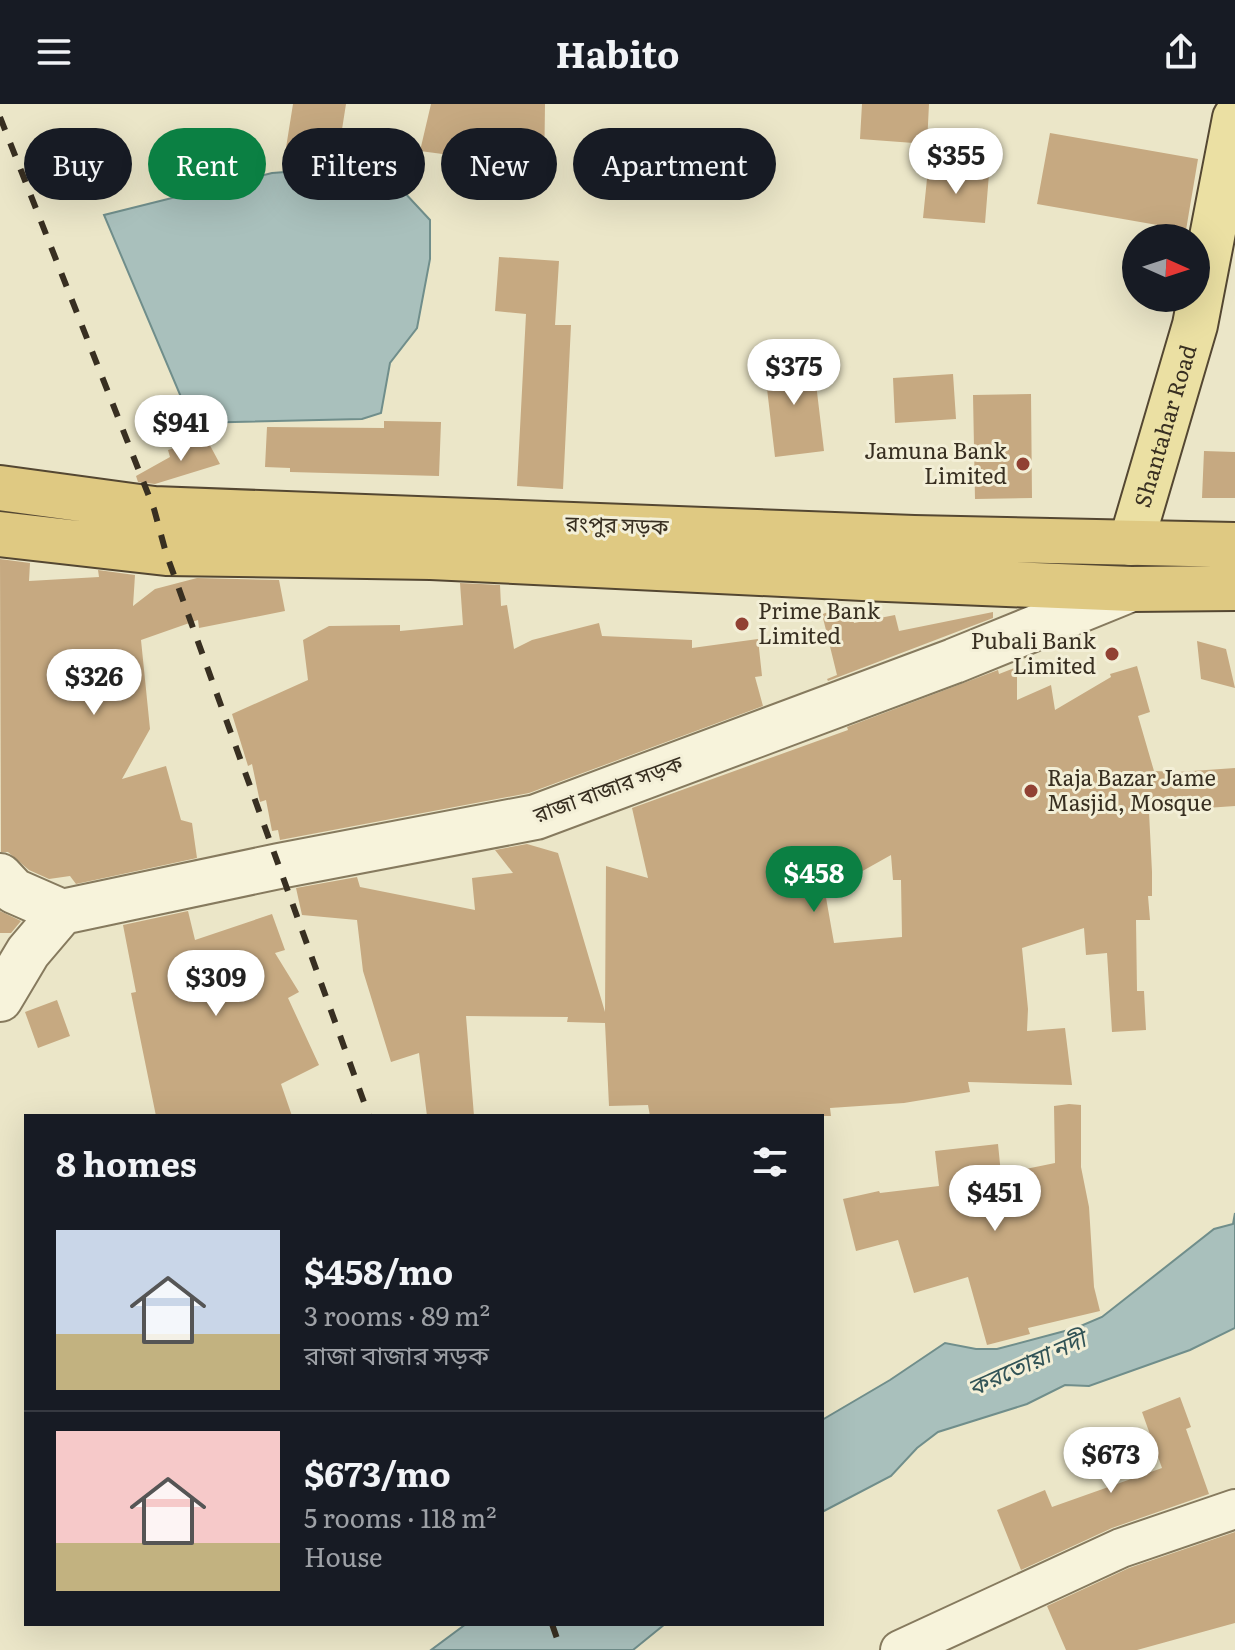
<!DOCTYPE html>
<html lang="en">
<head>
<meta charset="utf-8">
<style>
	body { margin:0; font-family:Literata,"Noto Sans Bengali",serif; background:#20242c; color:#f1f3f6; height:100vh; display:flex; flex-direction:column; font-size:30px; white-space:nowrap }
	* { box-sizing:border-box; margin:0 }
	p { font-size:26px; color:#9ea1a6 }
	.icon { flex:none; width:44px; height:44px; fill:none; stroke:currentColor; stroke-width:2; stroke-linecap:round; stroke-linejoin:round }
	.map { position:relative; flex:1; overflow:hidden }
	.drawer { position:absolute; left:24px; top:1010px; width:800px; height:512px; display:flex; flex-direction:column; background:#171b24; border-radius:0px; box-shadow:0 8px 32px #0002 }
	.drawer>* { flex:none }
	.banner { position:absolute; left:24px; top:24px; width:800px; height:72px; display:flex; gap:16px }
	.needle { width:52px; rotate:93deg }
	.controls { position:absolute; left:1122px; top:120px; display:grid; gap:16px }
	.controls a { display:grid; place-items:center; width:88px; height:88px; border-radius:50%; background:#171b24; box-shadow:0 8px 32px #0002; font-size:40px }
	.price { position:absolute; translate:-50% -68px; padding:0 18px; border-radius:28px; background:#fff; color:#222; font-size:26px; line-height:52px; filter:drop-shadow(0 2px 4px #0008) }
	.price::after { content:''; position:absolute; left:50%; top:48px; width:24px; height:18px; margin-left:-12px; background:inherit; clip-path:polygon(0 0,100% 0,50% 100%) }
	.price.selected { background:#0b8043; color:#fff }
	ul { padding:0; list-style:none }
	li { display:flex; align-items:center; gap:24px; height:200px; padding:0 32px }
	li+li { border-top:2px solid #363941 }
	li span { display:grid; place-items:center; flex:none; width:224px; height:160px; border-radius:0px; color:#555 }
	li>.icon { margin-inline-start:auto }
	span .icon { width:96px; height:96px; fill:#fffc; stroke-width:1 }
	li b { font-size:34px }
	h2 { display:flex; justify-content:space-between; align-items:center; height:96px; padding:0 32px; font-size:34px }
	.tag { padding:0 28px; border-radius:36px; background:#171b24; box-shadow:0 8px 32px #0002; font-size:28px; line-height:72px }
	.tag.selected { background:#0b8043; color:#fff }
	header { display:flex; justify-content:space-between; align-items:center; height:104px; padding:0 32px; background:#171b24; font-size:36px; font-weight:700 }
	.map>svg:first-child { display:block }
	.water { fill:#a9c0bc; stroke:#708e8b; stroke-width:2 }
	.building { fill:#c6a981; fill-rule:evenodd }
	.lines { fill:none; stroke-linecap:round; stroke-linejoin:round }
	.minor-casing { stroke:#867a5e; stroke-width:42 }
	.tertiary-casing { stroke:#867a5e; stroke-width:48 }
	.primary-casing { stroke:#544732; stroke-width:48 }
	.trunk-casing { stroke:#544732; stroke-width:48 }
	.minor { stroke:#f7f3db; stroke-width:38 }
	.tertiary { stroke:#f7f3db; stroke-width:44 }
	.primary { stroke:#ebe0a3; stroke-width:44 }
	.trunk { stroke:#dfc982; stroke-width:44 }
	.rail { stroke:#382f21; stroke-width:6; stroke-dasharray:14 14; stroke-linecap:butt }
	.poi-dot { fill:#914133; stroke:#f3efd7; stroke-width:3 }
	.labels { text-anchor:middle; stroke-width:6; stroke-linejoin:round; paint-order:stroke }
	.street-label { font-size:22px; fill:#382f21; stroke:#f3efd7 }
	.poi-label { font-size:22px; fill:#382f21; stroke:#f3efd7; text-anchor:end }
	.water-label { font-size:24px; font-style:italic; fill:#315356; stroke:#f3efd7 }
</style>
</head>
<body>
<header><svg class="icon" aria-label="menu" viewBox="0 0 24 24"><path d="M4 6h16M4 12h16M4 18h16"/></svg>Habito<svg class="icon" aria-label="share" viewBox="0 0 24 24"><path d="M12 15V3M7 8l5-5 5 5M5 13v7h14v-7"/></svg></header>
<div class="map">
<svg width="1235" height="1546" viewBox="0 0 1235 1546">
	<rect width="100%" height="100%" fill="#ebe6c8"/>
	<path class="water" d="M367,62L404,88L430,116V155L417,224L390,259L381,309L362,315L192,319L104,111L272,69Z
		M1235,1109V1224L1190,1246L1089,1282L1065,1281L1027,1300L938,1328L917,1344L891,1372L822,1408V1316L890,1276L945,1239L976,1245H997L1076,1224L1102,1213L1214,1125L1233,1120Z
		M466,1520H665L633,1546H431Z"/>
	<path class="building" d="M293,0H346L337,57L285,50Z
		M431,0H545L544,76L465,75V53L420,47Z
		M862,0H929L927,40L860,35Z
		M1050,29L1198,55L1186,126L1037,100Z
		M928,65L989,70L985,119L923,114Z
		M499,153L559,157L555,221H571L563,385L517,382L526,210L495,207Z
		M813,254L824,347L775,353L764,259Z
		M953,270L956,315L895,319L893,274Z
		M1031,290L1032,394L975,395L973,291Z
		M384,317L441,318L439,372L290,368V364L265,363L267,323L384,324Z
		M206,334L220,360L155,380L138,378L136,372L170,353L168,346Z
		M1204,347L1235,348V394H1202Z
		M0,455L30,459L29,477L99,473L98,466L135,471L133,502L155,485L197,474L279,476L285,507L199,524L198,516L141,536L150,625L122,675L166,662L181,716L192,719L197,754L76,780L70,772L49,775L29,766L8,748H1Z
		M460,479L500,481L501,502L507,501L514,545L532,536L599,519L602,532L692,536V544L758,535L762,572L755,573L763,602L529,689L280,736L278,726L272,727L266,696L260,698L252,660L248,662L232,610L308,576L303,536L329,522L400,521V527L463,521Z
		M850,502L854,519L895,511L899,527L993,508V514L828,577L827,575L837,571L822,510Z
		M1197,537L1226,545L1235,584L1201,575Z
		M1137,562L1150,608L1138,612L1154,667L1178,668L1235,664V702L1149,708L1152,768V792H1148L1150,816H1136L1137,887H1144L1146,926L1112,928L1107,849L1086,851L1084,824L1022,844L1028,905L1027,927L1065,924L1072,981L968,978L970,988L904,999L830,1004L831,1012H650L648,1001L609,1002L605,919L567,918L568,913L466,912L474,1012H427L419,949L391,958L363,867L357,816L302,811L296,784L357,773L360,783L475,806L472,774L513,769L495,746L527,740L558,749L605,908L606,762L648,774L632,704L848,626L847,623L998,566L999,570L1017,563V596L1051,581L1055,606L1111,573L1110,570ZM891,751L893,776H901L902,833L834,839L825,788Z
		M0,807L21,817L11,829H0Z
		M188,807L195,836L272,810L285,846L275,849L299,888L288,894L319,961L281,980L292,1012H156L131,889L136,888L123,821Z
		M57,896L70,932L38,944L25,908Z
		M1069,1000L1081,1001V1063L1089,1103L1094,1183L1100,1207L1028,1224L1030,1230L987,1241L968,1173L914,1189L898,1136L856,1147L843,1095L879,1087L880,1089L939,1082L935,1047L998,1040L1001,1070L1055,1059L1054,1002Z
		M1180,1293L1191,1323L1186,1325L1209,1390L1112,1424L1021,1466L997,1406L1045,1386L1052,1403L1162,1364L1142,1308Z
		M1235,1428V1519L1137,1546H1066L1047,1502L1129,1464Z"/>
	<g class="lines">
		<g class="minor-casing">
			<path id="minor" d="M900,1546L1121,1444L1235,1405"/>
		</g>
		<g class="tertiary-casing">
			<path id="tertiary" d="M0,772L14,787L62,808
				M62,808L279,762L536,713L954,557L1131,485
				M0,895L28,848L62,808"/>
		</g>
		<g class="primary-casing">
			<g id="primary">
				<path id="s1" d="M1131,439L1195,221L1235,14"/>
			</g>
		</g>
		<g class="trunk-casing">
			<path id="trunk" d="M0,384L154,405L914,434L1235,441
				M0,430L166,449L431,453L863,474L1131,485L1235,484"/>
		</g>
		<use href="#minor" class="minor"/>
		<use href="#tertiary" class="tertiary"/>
		<use href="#primary" class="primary"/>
		<use href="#trunk" class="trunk"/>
		<path class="rail" d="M0,13L154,405L166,449L369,1012
			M552,1520L561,1546"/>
	</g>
	<g class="poi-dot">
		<circle cx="1023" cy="360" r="8"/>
		<circle cx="742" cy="520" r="8"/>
		<circle cx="1112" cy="550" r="8"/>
		<circle cx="1031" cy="687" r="8"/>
	</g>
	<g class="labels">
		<g class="street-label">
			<text dy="8" stroke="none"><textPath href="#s1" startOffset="122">Shantahar Road</textPath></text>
			<text transform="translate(617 421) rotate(2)" y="8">রংপুর সড়ক</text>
			<text transform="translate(608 685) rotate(-20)" y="8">রাজা বাজার সড়ক</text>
		</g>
		<g class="poi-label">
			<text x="1007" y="355">Jamuna Bank<tspan x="1007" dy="25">Limited</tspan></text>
			<text x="758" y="515" text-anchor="start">Prime Bank<tspan x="758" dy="25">Limited</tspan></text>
			<text x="1096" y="545">Pubali Bank<tspan x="1096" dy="25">Limited</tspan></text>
			<text x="1047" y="682" text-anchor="start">Raja Bazar Jame<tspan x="1047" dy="25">Masjid, Mosque</tspan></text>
		</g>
		<g class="water-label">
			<text transform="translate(1027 1260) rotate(-24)" y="8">করতোয়া নদী</text>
		</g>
	</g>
</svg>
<div class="controls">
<a><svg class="needle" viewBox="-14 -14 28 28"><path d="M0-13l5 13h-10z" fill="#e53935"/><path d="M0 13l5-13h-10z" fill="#9ea1a6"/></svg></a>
</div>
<b class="price" style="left:956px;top:92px">$355</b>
<b class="price" style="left:794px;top:303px">$375</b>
<b class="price" style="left:181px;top:359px">$941</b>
<b class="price" style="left:94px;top:613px">$326</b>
<b class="price selected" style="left:814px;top:810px">$458</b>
<b class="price" style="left:216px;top:914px">$309</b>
<b class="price" style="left:995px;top:1129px">$451</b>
<b class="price" style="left:1111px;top:1391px">$673</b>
<div class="banner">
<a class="tag">Buy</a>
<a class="tag selected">Rent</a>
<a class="tag">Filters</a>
<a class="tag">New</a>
<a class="tag">Apartment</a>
</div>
<section class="drawer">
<h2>8 homes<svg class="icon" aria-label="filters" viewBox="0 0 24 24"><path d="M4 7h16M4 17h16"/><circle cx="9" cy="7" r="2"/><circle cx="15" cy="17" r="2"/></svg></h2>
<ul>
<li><span style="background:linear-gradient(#c9d6e8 65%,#c2b280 0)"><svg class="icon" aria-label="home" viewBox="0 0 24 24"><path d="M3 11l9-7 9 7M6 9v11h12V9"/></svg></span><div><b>$458/mo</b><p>3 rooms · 89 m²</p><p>রাজা বাজার সড়ক</p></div></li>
<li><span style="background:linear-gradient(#f6c9c9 70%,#c2b280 0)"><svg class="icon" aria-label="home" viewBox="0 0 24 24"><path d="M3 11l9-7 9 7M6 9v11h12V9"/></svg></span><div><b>$673/mo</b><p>5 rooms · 118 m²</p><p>House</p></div></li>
</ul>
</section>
</div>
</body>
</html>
